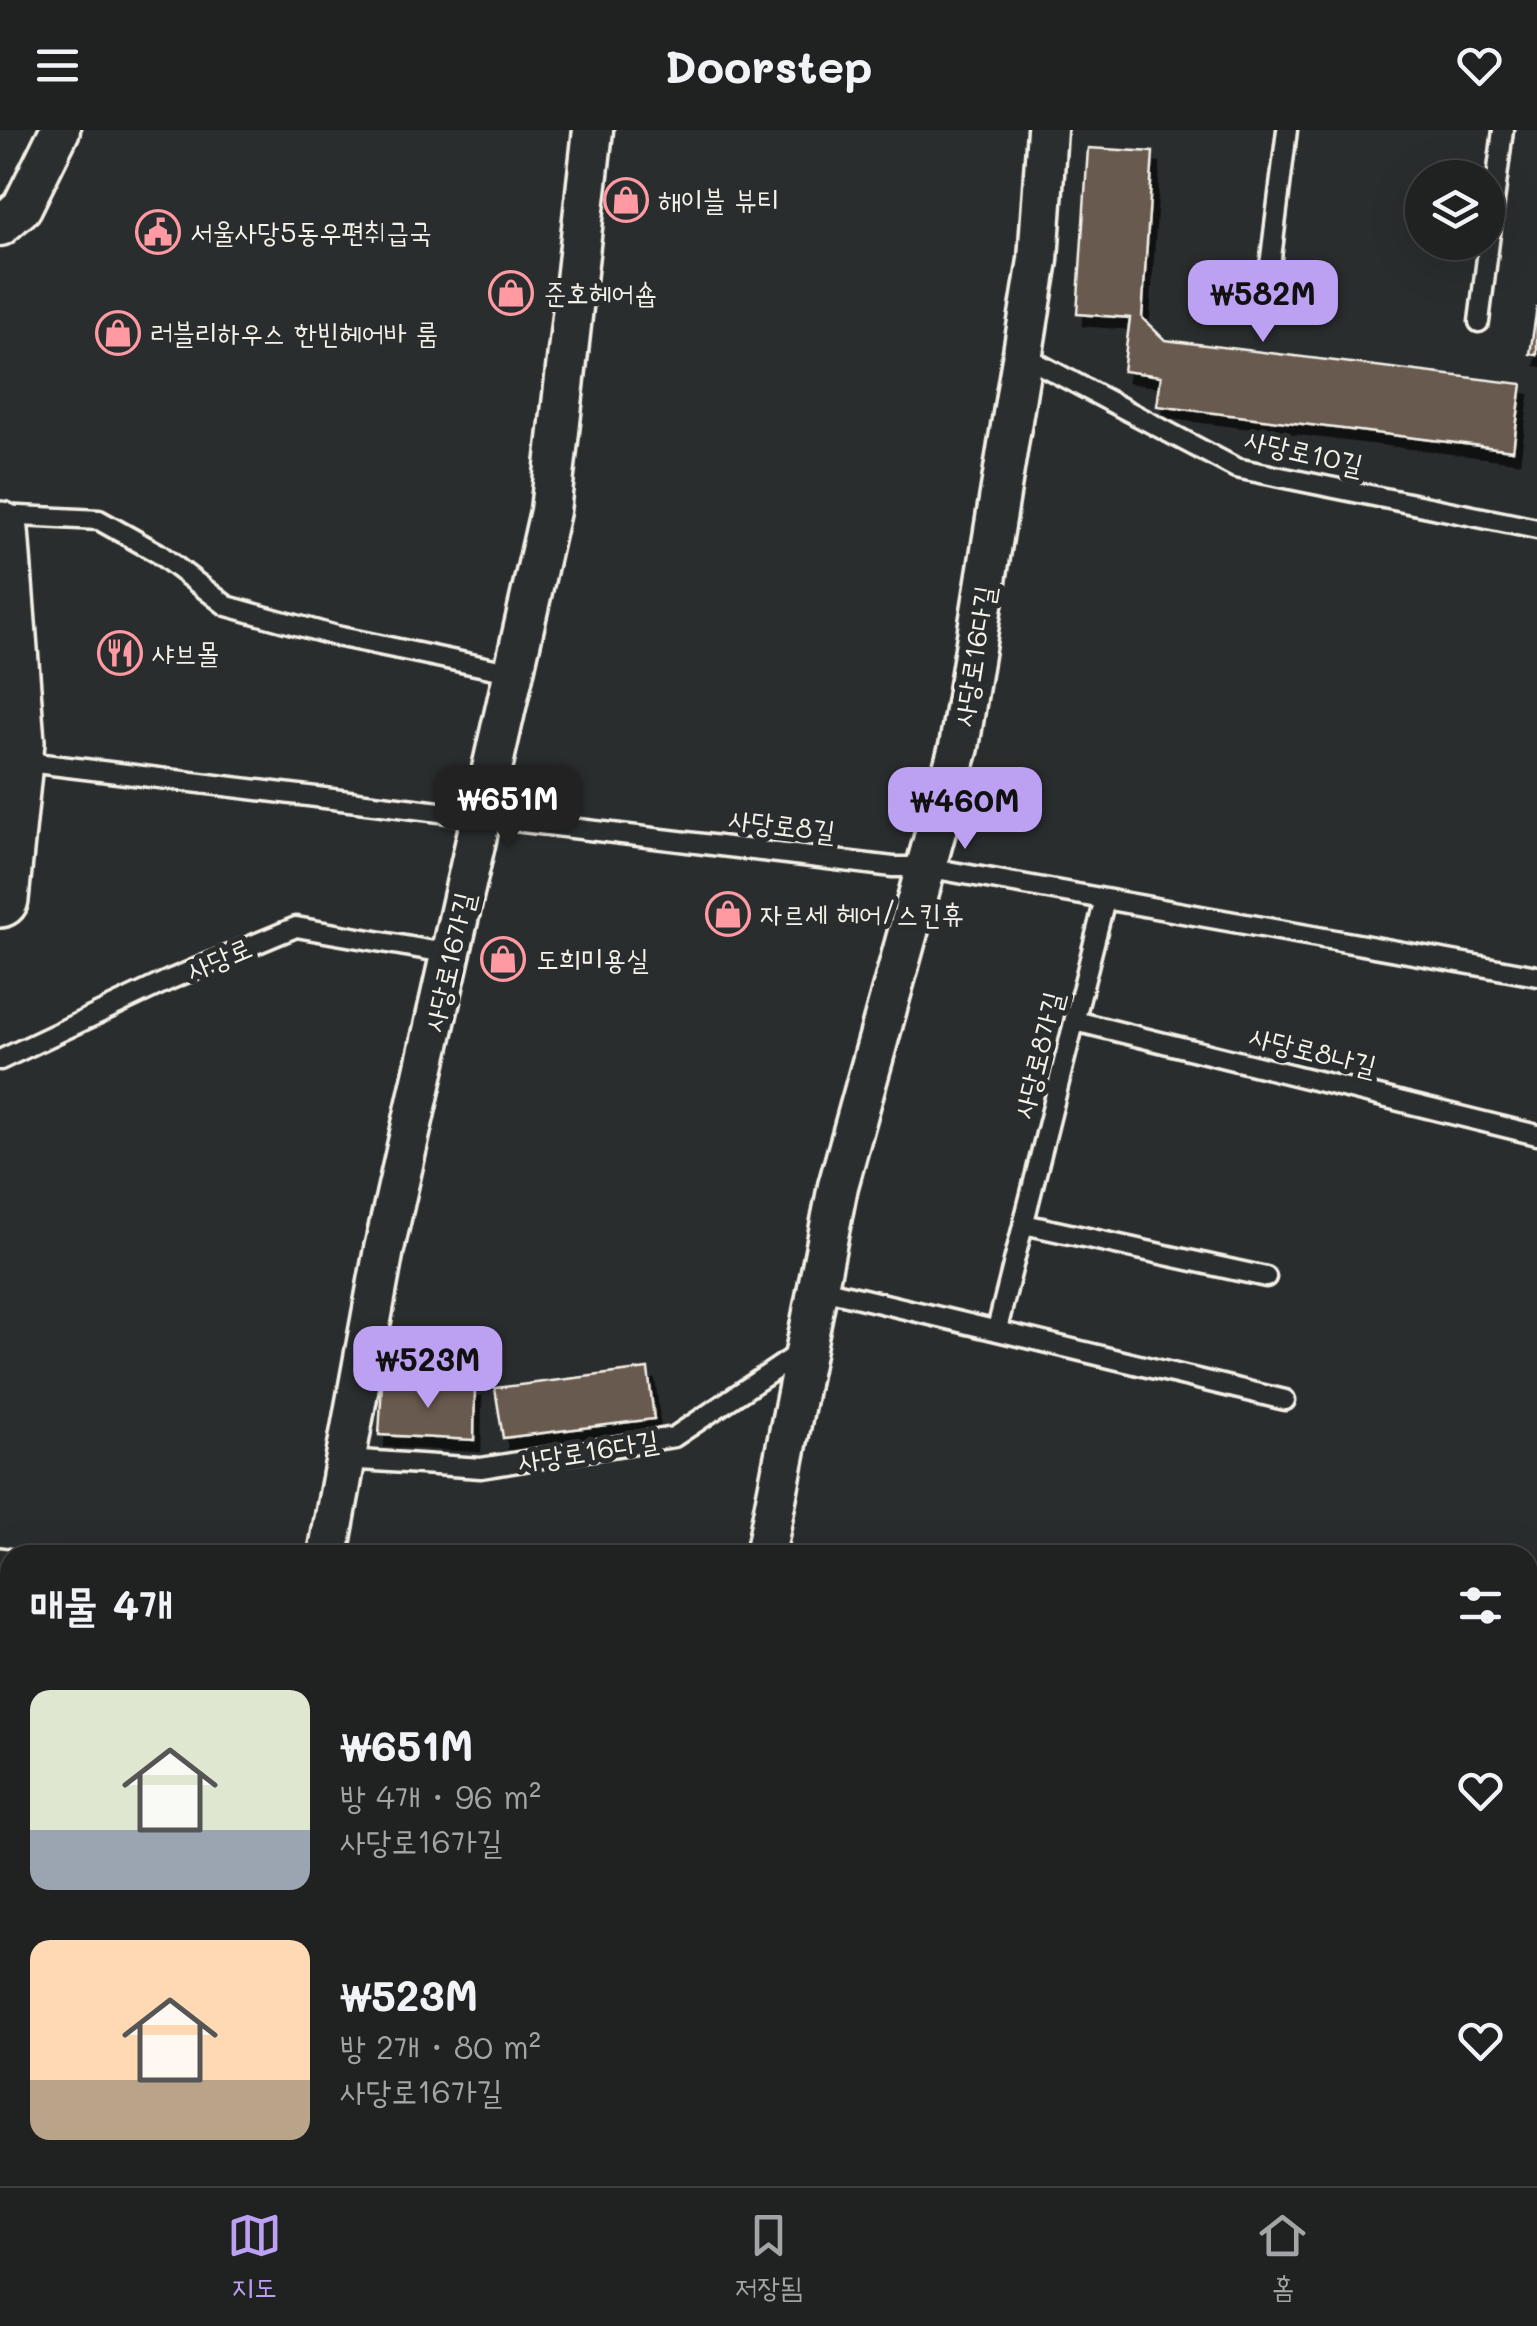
<!DOCTYPE html>
<html lang="ko">
<head>
<meta charset="utf-8">
<style>
	body { margin:0; font-family:Mali,"Poor Story",sans-serif; background:#2d2f2f; color:#f1f3f6; height:100vh; display:flex; flex-direction:column; font-size:38px; white-space:nowrap }
	* { box-sizing:border-box; margin:0 }
	p { font-size:32px; color:#a2a4a5 }
	.icon { flex:none; width:55px; height:55px; fill:none; stroke:currentColor; stroke-width:2; stroke-linecap:round; stroke-linejoin:round }
	.map { position:relative; flex:1; overflow:hidden }
	.side { position:absolute; left:0px; top:1415px; width:1538px; height:642px; display:flex; flex-direction:column; background:#202222; border-radius:30px 30px 0 0; box-shadow:0 10px 40px #0002,0 0 0 2px #3d3f40 }
	.side>* { flex:none }
	.fabs { position:absolute; left:1405px; top:30px; display:grid; gap:20px }
	.fabs a { display:grid; place-items:center; width:100px; height:100px; border-radius:50%; background:#202222; box-shadow:0 10px 40px #0002,0 0 0 2px #3d3f40; font-size:50px }
	.price { position:absolute; translate:-50% -85px; padding:0 22px; border-radius:20px; background:#bca0f2; color:#111; font-size:32px; line-height:65px; filter:drop-shadow(0 2px 5px #0008) }
	.price::after { content:''; position:absolute; left:50%; top:60px; width:30px; height:22px; margin-left:-15px; background:inherit; clip-path:polygon(0 0,100% 0,50% 100%) }
	.price.current { background:#222; color:#fff }
	ul { padding:0; list-style:none }
	li { display:flex; align-items:center; gap:30px; height:250px; padding:0 30px }
	li span { display:grid; place-items:center; flex:none; width:280px; height:200px; border-radius:20px; color:#555 }
	li>.icon { margin-inline-start:auto }
	span .icon { width:120px; height:120px; fill:#fffc; stroke-width:1 }
	li b { font-size:42px }
	h2 { display:flex; justify-content:space-between; align-items:center; height:120px; padding:0 30px; font-size:42px }
	header { display:flex; justify-content:space-between; align-items:center; height:130px; padding:0 30px; background:#202222; font-size:45px; font-weight:700 }
	.tab-bar { display:flex; justify-content:space-around; align-items:center; height:140px; border-top:2px solid #3d3f40; background:#202222; font-size:28px; color:#a2a4a5 }
	.tab-bar a { display:grid; justify-items:center; gap:5px }
	.tab-bar .current { color:#bca0f2 }
	.map>svg:first-child { display:block }
	.green { fill:#546955; stroke:#a4ad9e; stroke-width:2.5 }
	.building { fill:#695a50; stroke:#f4f1e8; stroke-width:2.5; filter:url(#shadow) }
	.lines { fill:none; stroke-linecap:round; stroke-linejoin:round }
	.service-casing { stroke:#f4f1e8; stroke-width:25 }
	.minor-casing { stroke:#f4f1e8; stroke-width:45 }
	.tertiary-casing { stroke:#f4f1e8; stroke-width:52 }
	.primary-casing { stroke:#f4f1e8; stroke-width:62 }
	.service { stroke:#2a2d2e; stroke-width:18 }
	.minor { stroke:#2a2d2e; stroke-width:38 }
	.tertiary { stroke:#2a2d2e; stroke-width:45 }
	.primary { stroke:#2a2d2e; stroke-width:55 }
	.labels { text-anchor:middle; stroke-width:10; stroke-linejoin:round; paint-order:stroke }
	.poi-label { font-size:28px; fill:#f4f1e8; stroke:#2a2d2e; text-anchor:start }
	.street-label { font-size:28px; fill:#f4f1e8; stroke:#2a2d2e }
</style>
</head>
<body>
<header><svg class="icon" aria-label="menu" viewBox="0 0 24 24"><path d="M4 6h16M4 12h16M4 18h16"/></svg>Doorstep<svg class="icon" aria-label="heart" viewBox="0 0 24 24"><path d="M12 20l-8-8c-3-5 5-10 8-4 3-6 11-1 8 4z"/></svg></header>
<div class="map">
<svg width="1537" height="2056" viewBox="0 0 1537 2056">
	<defs>
		<filter id="shadow"><feDropShadow dx="6" dy="11" stdDeviation="0" flood-color="#0009"/></filter>
	</defs>
	<rect width="100%" height="100%" fill="#2a2d2e"/>
	<filter id="ink" filterUnits="userSpaceOnUse"><feTurbulence type="fractalNoise" baseFrequency=".01" numOctaves="2"/><feDisplacementMap in="SourceGraphic" scale="20" xChannelSelector="R" yChannelSelector="G"/><feConvolveMatrix kernelMatrix="1 2 1 2 8 2 1 2 1" color-interpolation-filters="sRGB"/></filter>
	<g filter="url(#ink)">
		<path class="green" d="M1537,1758V2056H721L722,2048H1528V1764Z"/>
		<path class="building" d="M1088,18L1153,22L1142,188L1165,210L1522,254L1513,320L1157,276L1161,246L1123,241L1130,188L1077,184Z
			M1537,177V225L1530,224Z
			M648,1239L654,1289L503,1308L495,1258Z
			M382,1253L475,1256L474,1310L379,1305Z
			M538,2048L548,2056H507L516,2051Z"/>
		<g class="lines">
			<g class="service-casing">
				<path id="service" d="M1266,168L1287,0
					M1479,192L1503,0
					M1022,225L1236,338L1537,399
					M0,385L99,390L158,423L227,476L336,506L514,543
					M19,631L893,737H925L1537,846
					M1075,891L1537,1005
					M0,930L169,850L296,797L451,824
					M1024,1094L1266,1147
					M818,1158L1285,1270
					M997,1199L1105,769
					M345,1329L481,1338L674,1307L801,1222
					M0,1954L10,1957
					M272,2048L287,2056
					M451,2056L457,2048"/>
			</g>
			<g class="minor-casing">
				<path id="minor" d="M0,96L22,77L60,0
					M328,1425L384,1119L550,381L593,0
					M765,1425L838,1056L959,617L1038,130L1047,0
					M193,2056L195,2048
					M665,2056L667,2048"/>
			</g>
			<g class="tertiary-casing">
				<path id="tertiary" d="M0,1441L10,1443
					M1528,1460L1537,1457"/>
			</g>
			<g class="primary-casing">
				<path id="primary" d="M0,400L16,612L0,769"/>
			</g>
			<use href="#service" class="service"/>
			<use href="#minor" class="minor"/>
			<use href="#tertiary" class="tertiary"/>
			<use href="#primary" class="primary"/>
		</g>
	</g>
	<defs>
		<g id="shop-ring" transform="scale(2.25)"><circle r="9.5" fill="#2a2d2e" stroke="#ff9aa2" stroke-width="1.5"/><path d="M-5-2.5h2.3a2.7 3.5 0 0 1 5.4 0H5L5.5 6h-11ZM-1.5-2.5h3a1.5 2.3 0 0 0-3 0Z" fill="#ff9aa2"/></g>
		<g id="civic-ring" transform="scale(2.25)"><circle r="9.5" fill="#2a2d2e" stroke="#ff9aa2" stroke-width="1.5"/><path d="M-.6-6.5H3V-4.5H.6V-3L4-1V1h2V6H-6V1h2V-1L-.6-3ZM-1.2 2.5V6h2.4V2.5Z" fill="#ff9aa2"/></g>
		<g id="restaurant-ring" transform="scale(2.25)"><circle r="9.5" fill="#2a2d2e" stroke="#ff9aa2" stroke-width="1.5"/><path d="M-5-6h1v4h1v-4h1v4h1v-4h1v5L-1.5 .5V6h-2V.5L-5-1ZM5-6V6H3V1.5H1.5Q1.5-4 5-6Z" fill="#ff9aa2"/></g>
	</defs>
	<g fill-rule="evenodd">
		<use href="#shop-ring" x="626" y="70"/>
		<use href="#civic-ring" x="158" y="102"/>
		<use href="#shop-ring" x="511" y="163"/>
		<use href="#shop-ring" x="118" y="203"/>
		<use href="#restaurant-ring" x="120" y="523"/>
		<use href="#shop-ring" x="728" y="784"/>
		<use href="#shop-ring" x="503" y="829"/>
	</g>
	<g class="labels">
		<g class="poi-label">
			<text x="658" y="80">해이블 뷰티</text>
			<text x="190" y="112">서울사당5동우편취급국</text>
			<text x="544" y="173">준호헤어숍</text>
			<text x="150" y="213">러블리하우스 한빈헤어바 룸</text>
			<text x="152" y="533">샤브몰</text>
			<text x="760" y="794">자르세 헤어/스킨휴</text>
			<text x="536" y="839">도희미용실</text>
		</g>
		<g class="street-label">
			<text transform="translate(1304 322) rotate(13)" y="10">사당로10길</text>
			<text transform="translate(974 526) rotate(-81)" y="10">사당로16다길</text>
			<text transform="translate(782 695) rotate(7)" y="10">사당로8길</text>
			<text transform="translate(219 829) rotate(-23)" y="10">사당로</text>
			<text transform="translate(449 832) rotate(-77)" y="10">사당로16가길</text>
			<text transform="translate(1313 921) rotate(14)" y="10">사당로8나길</text>
			<text transform="translate(1038 925) rotate(-76)" y="10">사당로8가길</text>
			<text transform="translate(588 1321) rotate(-9)" y="10">사당로16다길</text>
		</g>
	</g>
</svg>
<div class="fabs">
<a><svg class="icon" aria-label="layers" viewBox="0 0 24 24"><path d="M12 4l9 5-9 5-9-5zM3 14l9 5 9-5"/></svg></a>
</div>
<b class="price" style="left:1263px;top:215px">₩582M</b>
<b class="price current" style="left:508px;top:720px">₩651M</b>
<b class="price" style="left:965px;top:722px">₩460M</b>
<b class="price" style="left:428px;top:1281px">₩523M</b>
<section class="side">
<h2>매물 4개<svg class="icon" aria-label="filters" viewBox="0 0 24 24"><path d="M4 7h16M4 17h16"/><circle cx="9" cy="7" r="2"/><circle cx="15" cy="17" r="2"/></svg></h2>
<ul>
<li><span style="background:linear-gradient(#dfe7d0 70%,#9aa5b1 0)"><svg class="icon" aria-label="home" viewBox="0 0 24 24"><path d="M3 11l9-7 9 7M6 9v11h12V9"/></svg></span><div><b>₩651M</b><p>방 4개 · 96 m²</p><p>사당로16가길</p></div><svg class="icon" aria-label="heart" viewBox="0 0 24 24"><path d="M12 20l-8-8c-3-5 5-10 8-4 3-6 11-1 8 4z"/></svg></li>
<li><span style="background:linear-gradient(#ffd9b3 70%,#b9a48a 0)"><svg class="icon" aria-label="home" viewBox="0 0 24 24"><path d="M3 11l9-7 9 7M6 9v11h12V9"/></svg></span><div><b>₩523M</b><p>방 2개 · 80 m²</p><p>사당로16가길</p></div><svg class="icon" aria-label="heart" viewBox="0 0 24 24"><path d="M12 20l-8-8c-3-5 5-10 8-4 3-6 11-1 8 4z"/></svg></li>
</ul>
</section>
</div>
<nav class="tab-bar">
<a class="current"><svg class="icon" aria-label="map" viewBox="0 0 24 24"><path d="M3 6l6-2 6 2 6-2v14l-6 2-6-2-6 2zM9 4v14M15 6v14"/></svg>지도</a>
<a><svg class="icon" aria-label="saved" viewBox="0 0 24 24"><path d="M7 4h10v16l-5-4-5 4z"/></svg>저장됨</a>
<a><svg class="icon" aria-label="home" viewBox="0 0 24 24"><path d="M3 11l9-7 9 7M6 9v11h12V9"/></svg>홈</a>
</nav>
</body>
</html>
